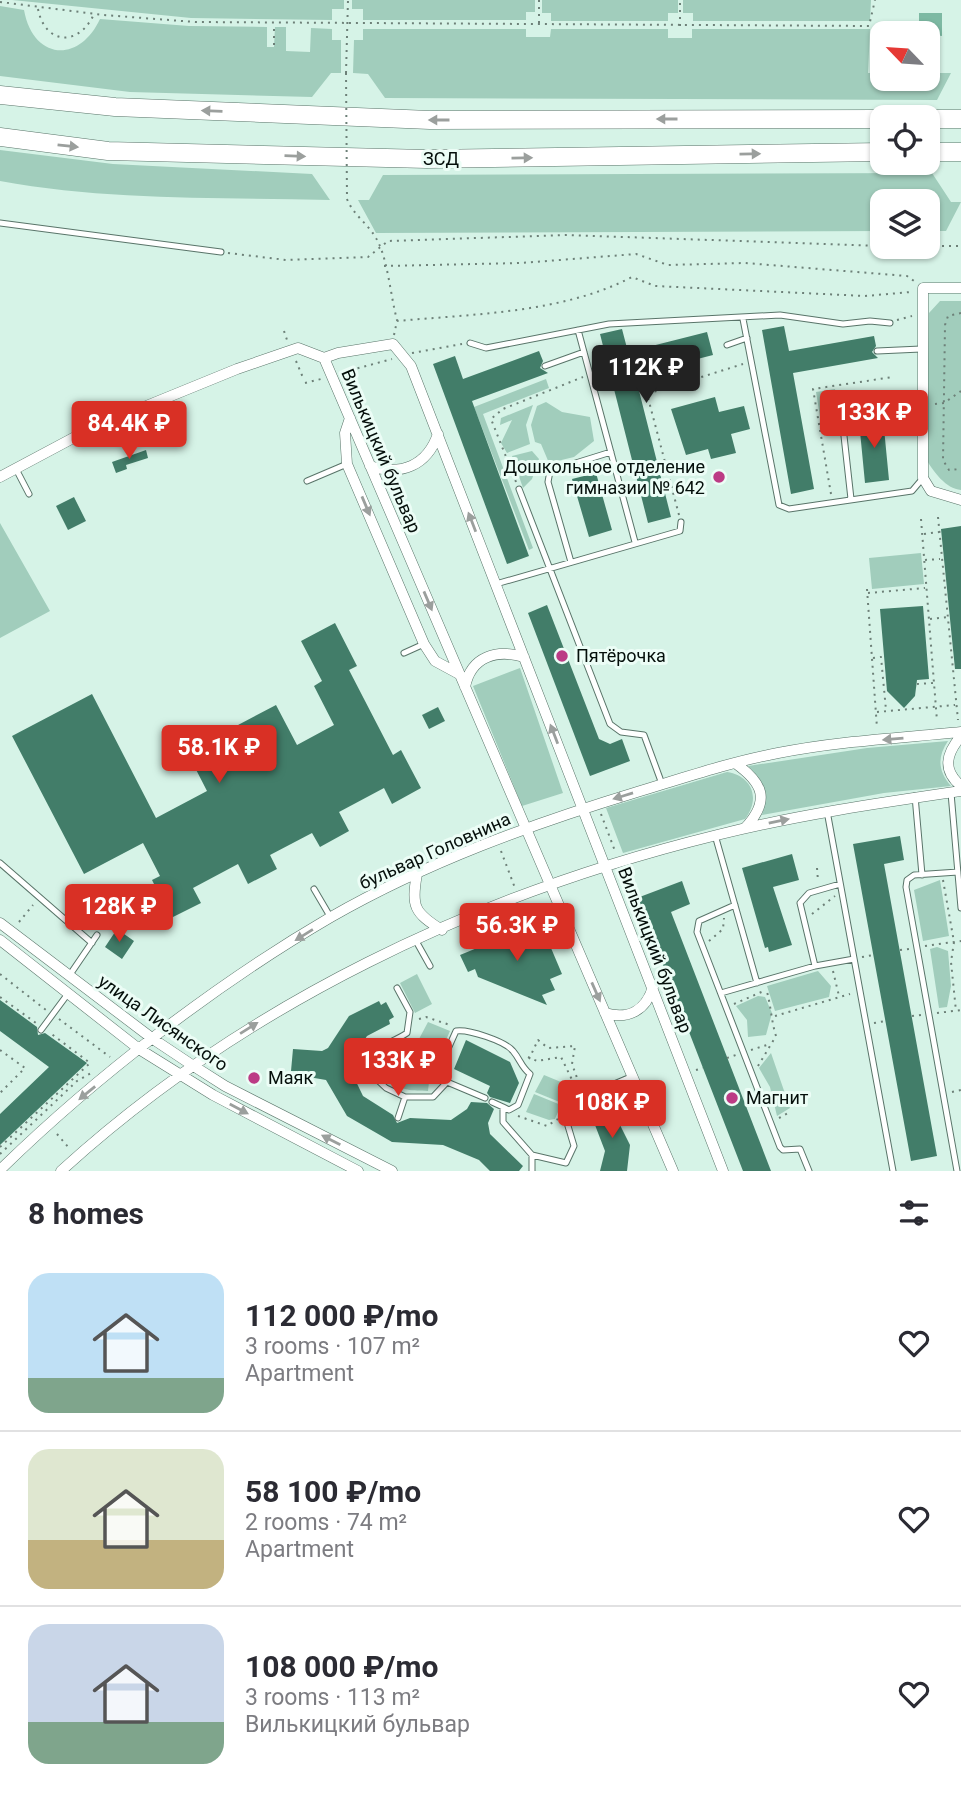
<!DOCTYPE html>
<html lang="en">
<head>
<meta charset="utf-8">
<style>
	body { margin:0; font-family:Roboto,sans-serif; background:#f2f2f3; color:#2b2b33; height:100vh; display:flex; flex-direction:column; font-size:26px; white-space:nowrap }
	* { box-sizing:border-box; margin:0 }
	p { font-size:23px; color:#7c7c81 }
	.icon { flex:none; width:38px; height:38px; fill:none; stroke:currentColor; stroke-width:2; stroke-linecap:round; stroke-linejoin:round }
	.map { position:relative; height:1171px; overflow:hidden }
	.sheet { display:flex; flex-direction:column; background:#fff; flex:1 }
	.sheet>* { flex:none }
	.needle { width:46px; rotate:295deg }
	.fabs { position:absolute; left:870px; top:21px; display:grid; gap:14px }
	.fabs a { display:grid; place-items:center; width:70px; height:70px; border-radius:14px; background:#fff; box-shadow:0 2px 5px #0004; font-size:35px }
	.price { position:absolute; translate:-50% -60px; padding:0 16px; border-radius:7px; background:#d93025; color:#fff; font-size:23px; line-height:46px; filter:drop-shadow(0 2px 4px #0008) }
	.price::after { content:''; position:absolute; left:50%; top:42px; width:21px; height:16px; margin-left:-10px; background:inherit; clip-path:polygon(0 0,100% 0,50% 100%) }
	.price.selected { background:#222; color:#fff }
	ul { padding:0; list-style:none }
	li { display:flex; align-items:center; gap:21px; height:175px; padding:0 28px }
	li+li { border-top:2px solid #e1e1e2 }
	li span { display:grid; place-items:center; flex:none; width:196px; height:140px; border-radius:21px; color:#555 }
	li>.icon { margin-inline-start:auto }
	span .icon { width:84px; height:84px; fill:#fffc; stroke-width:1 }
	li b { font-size:30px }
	h2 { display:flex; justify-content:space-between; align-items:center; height:84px; padding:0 28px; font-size:30px }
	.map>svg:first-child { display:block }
	.green { fill:#a1cdbc }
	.forest { fill:#7db9a3 }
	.building { fill:#427d69 }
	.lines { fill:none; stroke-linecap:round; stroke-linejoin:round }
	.lane-casing { stroke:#597469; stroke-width:7 }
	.street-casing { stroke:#597469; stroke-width:11 }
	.highway-casing { stroke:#597469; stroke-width:19 }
	.path { stroke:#6d8078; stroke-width:2; stroke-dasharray:2 5; stroke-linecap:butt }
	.lane { stroke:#fff; stroke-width:5 }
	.street { stroke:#fff; stroke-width:10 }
	.highway { stroke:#fff; stroke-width:18 }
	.path-bridge { stroke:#6d8078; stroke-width:2; stroke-dasharray:2 5; stroke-linecap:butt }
	.oneway { fill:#9b9f9d }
	.poi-dot { fill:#bc3b85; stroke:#ecfdf6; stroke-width:2.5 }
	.labels { text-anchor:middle; stroke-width:6; stroke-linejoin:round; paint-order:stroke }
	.street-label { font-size:18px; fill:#050f0b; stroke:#ecfdf6 }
	.poi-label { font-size:18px; fill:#050f0b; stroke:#ecfdf6; text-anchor:start }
</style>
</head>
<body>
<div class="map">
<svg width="961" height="1171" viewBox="0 0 961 1171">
	<rect width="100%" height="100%" fill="#d6f3e7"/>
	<path class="green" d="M12,0H344V9H332V20L191,18Z
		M352,0H535V12H526V20H363V9H352Z
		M542,0H678V13H668V21H551V13H542Z
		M683,0H871L870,21H693V13H683Z
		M0,6L24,10C33,60 79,64 100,19L189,26L267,27V47H274L275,27H286V51L310,52L311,28L332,29V40H341V73H331L312,97L130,92L0,76Z
		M363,29H526V37H550L551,29H668V38H692V29H870L868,73H882V79H928V73H951L937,100L385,98L368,74L353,73L354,40H363Z
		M0,150L113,164L312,174L330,200C220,197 109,201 0,181Z
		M932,173L951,202H961L946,231H928V201H882V231L376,233L358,200H369L383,175Z
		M940,301H961V490C946,489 933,471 926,459L929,313Z
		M546,379L549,388L483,414L533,548L529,550L474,407Z
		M835,389L841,426L822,429L816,392Z
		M546,402L562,412L590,417L594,441L574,457L549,463L541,444L535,442L531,425L537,406Z
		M533,405L526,425L530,444L507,453L501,443L512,420L500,425L501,418Z
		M532,451L539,459L532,479L523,488L512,456Z
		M0,523L50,611L0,638Z
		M921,553L924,584L872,589L869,558Z
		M520,668L563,793L522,806L473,686Z
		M948,741C937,757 938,771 951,786L884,793L762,815C768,794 763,780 748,766L867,748Z
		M727,772C752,776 761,798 745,819L623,853L606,808Z
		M940,880L949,936L923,941L914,890Z
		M937,947L948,951L951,986L947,1007L939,1008L930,949Z
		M818,971L831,986L829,997L775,1011L767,986Z
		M417,974L432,1004L415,1013L400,983Z
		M758,996L765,997L772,1013L766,1035L748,1037L747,1020L736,1006Z
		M428,1022L450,1031L442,1049L419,1039Z
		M418,1041L441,1051L433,1070L412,1060Z
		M771,1053L790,1108L777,1116L770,1087L759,1068Z
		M390,1058L400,1059L418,1068L415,1077L429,1082L428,1091C413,1090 400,1092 391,1079L396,1073L384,1060Z
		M544,1075L561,1082L570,1093L562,1103L535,1092Z
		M534,1094L561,1105L555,1119L549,1120L526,1112Z"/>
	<path class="forest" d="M919,13H942V36L919,33Z"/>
	<path class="building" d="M784,326L789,351L874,336L876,346L872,352L878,358L793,373L814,489L791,494L762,330Z
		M622,329L628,352L707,332L713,355L635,375L671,517L648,523L600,334Z
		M539,351L543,361L540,368L548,373L472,401L529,556L507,564L433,364L455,356L463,379Z
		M715,397L719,412L744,406L750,429L731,434L736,453L711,459L708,449L686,455L671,409Z
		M883,418L889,480L865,483L859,421Z
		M146,450L148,458L126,465L127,469L116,473L112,462Z
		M596,473L612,530L589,537L572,479Z
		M74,497L86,521L68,530L56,506Z
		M961,526V669H955L941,529Z
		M547,605L599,739L610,744L622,739L630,761L590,776L528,613Z
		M923,606L929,679L917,680L915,696L904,708L887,691L880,609Z
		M335,623L357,666L349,670L393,755L401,750L421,788L392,804L384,788L339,812L349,831L320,847L312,833L270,855L277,869L248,884L238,864L193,888L201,903L171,918L152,880L160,876L143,843L84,874L12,736L92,694L156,818L207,791L187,752L276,705L297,745L334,725L314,686L322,681L301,641Z
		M438,707L445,721L429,729L422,715Z
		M900,836L904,860L884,864L937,1156L911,1161L853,844Z
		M792,854L799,880L773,887L792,945L769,952L768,947L765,948L742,868Z
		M682,881L690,904L671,912L771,1171H743L637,898Z
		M540,922L562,974L550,979L555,990L542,995L547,1005L478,977L475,969L468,972L460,955Z
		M117,929L134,941L122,959L105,947Z
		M0,1000L37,1027L38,1035L45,1033L87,1063L0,1145V1114L49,1067L0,1031Z
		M379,1001L381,1005L386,1002L394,1017L389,1020L390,1024L367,1036L348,1065L363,1096L393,1115L397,1123L410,1118L451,1120L467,1109L471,1102L487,1103L494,1109L488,1123L490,1134L523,1166L519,1171H490L479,1160L443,1145L392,1142L347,1116L326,1080L297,1075V1071H291L293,1049L322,1051L328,1048L349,1016Z
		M466,1040L510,1062L519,1083L510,1103L490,1097L487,1093L490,1086L454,1069Z
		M609,1103L630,1145L627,1171H600L605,1151L590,1112Z"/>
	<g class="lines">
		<g class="lane-casing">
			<path id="lane" d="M0,223L221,252
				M743,319L779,505L789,509L912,491L923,478
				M578,330L635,542
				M470,343L486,348L609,324L780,315L843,324L870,321L890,323
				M727,345L747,338
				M877,351L921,349
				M545,366L584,352
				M16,469L29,494
				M307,481L347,464
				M519,489L610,724L621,732L644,735L662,784
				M851,499L841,409L891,406
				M571,562L548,482L550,471L611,452
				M496,584L680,531L681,522
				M404,653L424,644
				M951,793L961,908
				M915,796L922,875
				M827,811L893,1171
				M715,835L757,983
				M0,863L92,943
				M314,889L331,918
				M735,905L699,921L697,932L780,1147L783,1150L800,1149L809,1171
				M416,941L430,966
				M815,966L800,903L809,893L840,884
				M69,976L97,935
				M397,988L410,1012L407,1033C386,1047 372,1043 369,1072L386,1088L405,1097L398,1118
				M721,993L815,966L854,959
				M41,1030L67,995
				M447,1082L442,1079L439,1069L456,1031C468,1029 505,1041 513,1051C520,1059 521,1067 530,1074L518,1105L509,1110L503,1107
				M405,1097H433L447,1082L485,1098
				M492,1102L503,1107V1122L532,1155V1171
				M532,1155L566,1163L574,1146L565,1116L574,1101L633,1076
				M957,1171L906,887L907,880L914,875L958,872"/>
		</g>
		<g class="street-casing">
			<path id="street" d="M961,288H923V478L931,491L961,500
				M324,358L338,353L393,344L411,366L723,1171
				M324,358L673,1171
				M350,418L345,433L347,464L424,644L435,661L459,674
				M370,466C401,476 427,466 438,434
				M0,477L90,429L237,369L298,348L324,358
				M465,687C471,656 497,649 524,657
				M961,736C946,754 942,770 961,786
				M735,763C763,783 771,800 745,828
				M417,874C411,906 414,913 442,930
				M0,923L153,1039L192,1065L225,1086L392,1171
				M0,940L139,1049L213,1095L358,1171
				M605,1013C629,1020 646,1010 653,987
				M0,1170C95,1077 216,984 331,917C427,862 532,824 637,792C683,778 730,762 778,753C838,741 900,738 961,732
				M61,1171C244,1004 477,894 717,835C797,815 879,803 961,791"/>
		</g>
		<g class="highway-casing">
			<path id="highway" d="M0,95L115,107L430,120L882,119
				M928,119H961
				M0,137L108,151L427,159L882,152
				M928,152H961"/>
		</g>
		<path class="path" d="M0,2L104,15L195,22L869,26L875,0
			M38,9C45,45 79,47 94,14
			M539,23V0
			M680,26V0
			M274,45V24
			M346,73L348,0
			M347,199C354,217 371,225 379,244C388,263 391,298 397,320
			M928,246H961
			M228,253L286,260L368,257L388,241L567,235L882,246
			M384,266L521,263L636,254L668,265L745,263L907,276L914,281
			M961,313L948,316L945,325L943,460L949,470L961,469
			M897,320L912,316
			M284,331L287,340
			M394,335L397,321C474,314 563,313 632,277L655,286L865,296L911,292
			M412,353L462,344
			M296,361L304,380
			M344,372L392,359
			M305,383L321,379
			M935,404L944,403L961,391
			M905,406L912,405
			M516,482L491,419L503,409L583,377
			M831,494L813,389L893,377
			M679,515L647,394L743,364
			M938,517L958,720
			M921,519L937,721
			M924,534L939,532
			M925,560L940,559
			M867,589L877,728
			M868,593L925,588
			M930,619L949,617
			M873,658L881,657L886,710
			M917,684L933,683
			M877,712L955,705
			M601,814L615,851
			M501,851L515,888
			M817,868L818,881
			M623,871L628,884
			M943,880L954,942L951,962L956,1011
			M522,906L526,918
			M812,914L835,896
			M19,922L33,905
			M709,941L723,929L724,918
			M925,946L961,941
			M900,950L909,949
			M862,957L874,955
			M833,971L839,996
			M0,974L46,1010
			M0,997L36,1023
			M734,1004L766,990
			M937,1013L961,1010
			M775,1016L850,994
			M912,1016L921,1015
			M59,1019L110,1057
			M419,1019L426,1017L450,1025
			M874,1023L886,1021
			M0,1050L25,1068L0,1093
			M751,1050L770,1044
			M528,1057L537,1061L561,1057L575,1086L572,1093
			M727,1058L736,1055
			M529,1059L538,1040L548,1048L575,1046L572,1064L581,1089
			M758,1066L776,1036C771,1020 771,1005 766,988
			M696,1070L703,1068
			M952,1092L961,1090
			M518,1116L547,1126L558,1119
			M779,1118L790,1112
			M57,1134L69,1148
			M0,1147L90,1063L49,1032
			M0,1154L77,1081L93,1072"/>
		<use href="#lane" class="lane"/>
		<use href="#street" class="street"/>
		<use href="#highway" class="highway"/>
		<path class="path-bridge" d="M346,73L347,199"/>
	</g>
	<defs><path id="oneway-solid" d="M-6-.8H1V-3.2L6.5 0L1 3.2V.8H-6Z" transform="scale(1.75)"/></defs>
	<g class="oneway">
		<use href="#oneway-solid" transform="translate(212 111) rotate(-178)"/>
		<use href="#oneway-solid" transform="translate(667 119) rotate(180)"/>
		<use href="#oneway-solid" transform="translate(439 120) rotate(-180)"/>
		<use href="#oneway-solid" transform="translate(68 146) rotate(6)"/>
		<use href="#oneway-solid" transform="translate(750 154) rotate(-1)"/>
		<use href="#oneway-solid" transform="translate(295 156) rotate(2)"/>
		<use href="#oneway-solid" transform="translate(522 158) rotate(-1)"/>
		<use href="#oneway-solid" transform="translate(366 506) rotate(67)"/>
		<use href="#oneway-solid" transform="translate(472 522) rotate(-111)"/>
		<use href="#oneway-solid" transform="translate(428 601) rotate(67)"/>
		<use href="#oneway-solid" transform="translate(554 734) rotate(-111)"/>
		<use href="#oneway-solid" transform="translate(893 739) rotate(175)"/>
		<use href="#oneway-solid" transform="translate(623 796) rotate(163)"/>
		<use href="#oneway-solid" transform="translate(779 821) rotate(-12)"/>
		<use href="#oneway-solid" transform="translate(304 935) rotate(148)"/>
		<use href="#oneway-solid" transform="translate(596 992) rotate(66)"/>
		<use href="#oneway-solid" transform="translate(249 1028) rotate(-32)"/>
		<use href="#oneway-solid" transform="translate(87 1093) rotate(141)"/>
		<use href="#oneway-solid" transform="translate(239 1109) rotate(28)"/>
		<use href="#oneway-solid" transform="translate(331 1140) rotate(-153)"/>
	</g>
	<g class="poi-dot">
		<circle cx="719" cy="477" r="7"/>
		<circle cx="562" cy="656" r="7"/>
		<circle cx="254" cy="1078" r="7"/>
		<circle cx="732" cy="1098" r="7"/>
	</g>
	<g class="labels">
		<g class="street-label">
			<text x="441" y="165">ЗСД</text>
			<text transform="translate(381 451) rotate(67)" y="6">Вилькицкий бульвар</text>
			<text transform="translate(435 851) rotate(-24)" y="6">бульвар Головнина</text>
			<text transform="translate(655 950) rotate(69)" y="6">Вилькицкий бульвар</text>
			<text transform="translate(163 1023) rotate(35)" y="6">улица Лисянского</text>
		</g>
		<g class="poi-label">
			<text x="705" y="473" text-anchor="end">Дошкольное отделение<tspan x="705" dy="21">гимназии № 642</tspan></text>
			<text x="576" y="662">Пятёрочка</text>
			<text x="268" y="1084">Маяк</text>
			<text x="746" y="1104">Магнит</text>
		</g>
	</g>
</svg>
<div class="fabs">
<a><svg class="needle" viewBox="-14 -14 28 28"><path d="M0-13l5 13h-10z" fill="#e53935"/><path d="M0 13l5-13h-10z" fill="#7c7c81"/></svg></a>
<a><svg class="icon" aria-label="locate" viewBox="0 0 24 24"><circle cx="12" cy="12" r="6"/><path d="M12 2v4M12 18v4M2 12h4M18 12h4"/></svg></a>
<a><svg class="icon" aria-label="layers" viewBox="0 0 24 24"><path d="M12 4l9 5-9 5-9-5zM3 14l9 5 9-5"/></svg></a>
</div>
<b class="price selected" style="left:646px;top:405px">112K ₽</b>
<b class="price" style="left:874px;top:450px">133K ₽</b>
<b class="price" style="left:129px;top:461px">84.4K ₽</b>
<b class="price" style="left:219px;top:785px">58.1K ₽</b>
<b class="price" style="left:119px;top:944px">128K ₽</b>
<b class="price" style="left:517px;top:963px">56.3K ₽</b>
<b class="price" style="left:398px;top:1098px">133K ₽</b>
<b class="price" style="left:612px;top:1140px">108K ₽</b>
</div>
<section class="sheet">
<h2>8 homes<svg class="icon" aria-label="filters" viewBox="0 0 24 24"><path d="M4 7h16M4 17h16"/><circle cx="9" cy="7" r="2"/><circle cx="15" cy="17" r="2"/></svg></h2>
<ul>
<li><span style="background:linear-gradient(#bfe0f5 75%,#7fa58c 0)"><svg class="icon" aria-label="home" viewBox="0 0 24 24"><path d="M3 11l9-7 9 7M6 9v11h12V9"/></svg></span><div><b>112 000 ₽/mo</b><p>3 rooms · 107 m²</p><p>Apartment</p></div><svg class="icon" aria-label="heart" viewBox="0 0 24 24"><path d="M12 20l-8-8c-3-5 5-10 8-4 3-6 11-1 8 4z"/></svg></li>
<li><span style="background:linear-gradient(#dfe7d0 65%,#c2b280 0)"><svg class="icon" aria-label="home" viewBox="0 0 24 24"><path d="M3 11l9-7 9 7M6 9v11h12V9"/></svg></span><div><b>58 100 ₽/mo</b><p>2 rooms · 74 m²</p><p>Apartment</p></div><svg class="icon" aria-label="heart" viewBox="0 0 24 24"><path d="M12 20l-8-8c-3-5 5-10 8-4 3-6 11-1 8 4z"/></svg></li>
<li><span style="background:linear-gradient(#c9d6e8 70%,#7fa58c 0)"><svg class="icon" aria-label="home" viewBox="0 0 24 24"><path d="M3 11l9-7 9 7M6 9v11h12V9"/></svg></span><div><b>108 000 ₽/mo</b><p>3 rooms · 113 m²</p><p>Вилькицкий бульвар</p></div><svg class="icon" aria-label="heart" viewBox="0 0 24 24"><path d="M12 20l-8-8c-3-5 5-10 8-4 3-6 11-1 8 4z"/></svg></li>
</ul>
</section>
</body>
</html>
